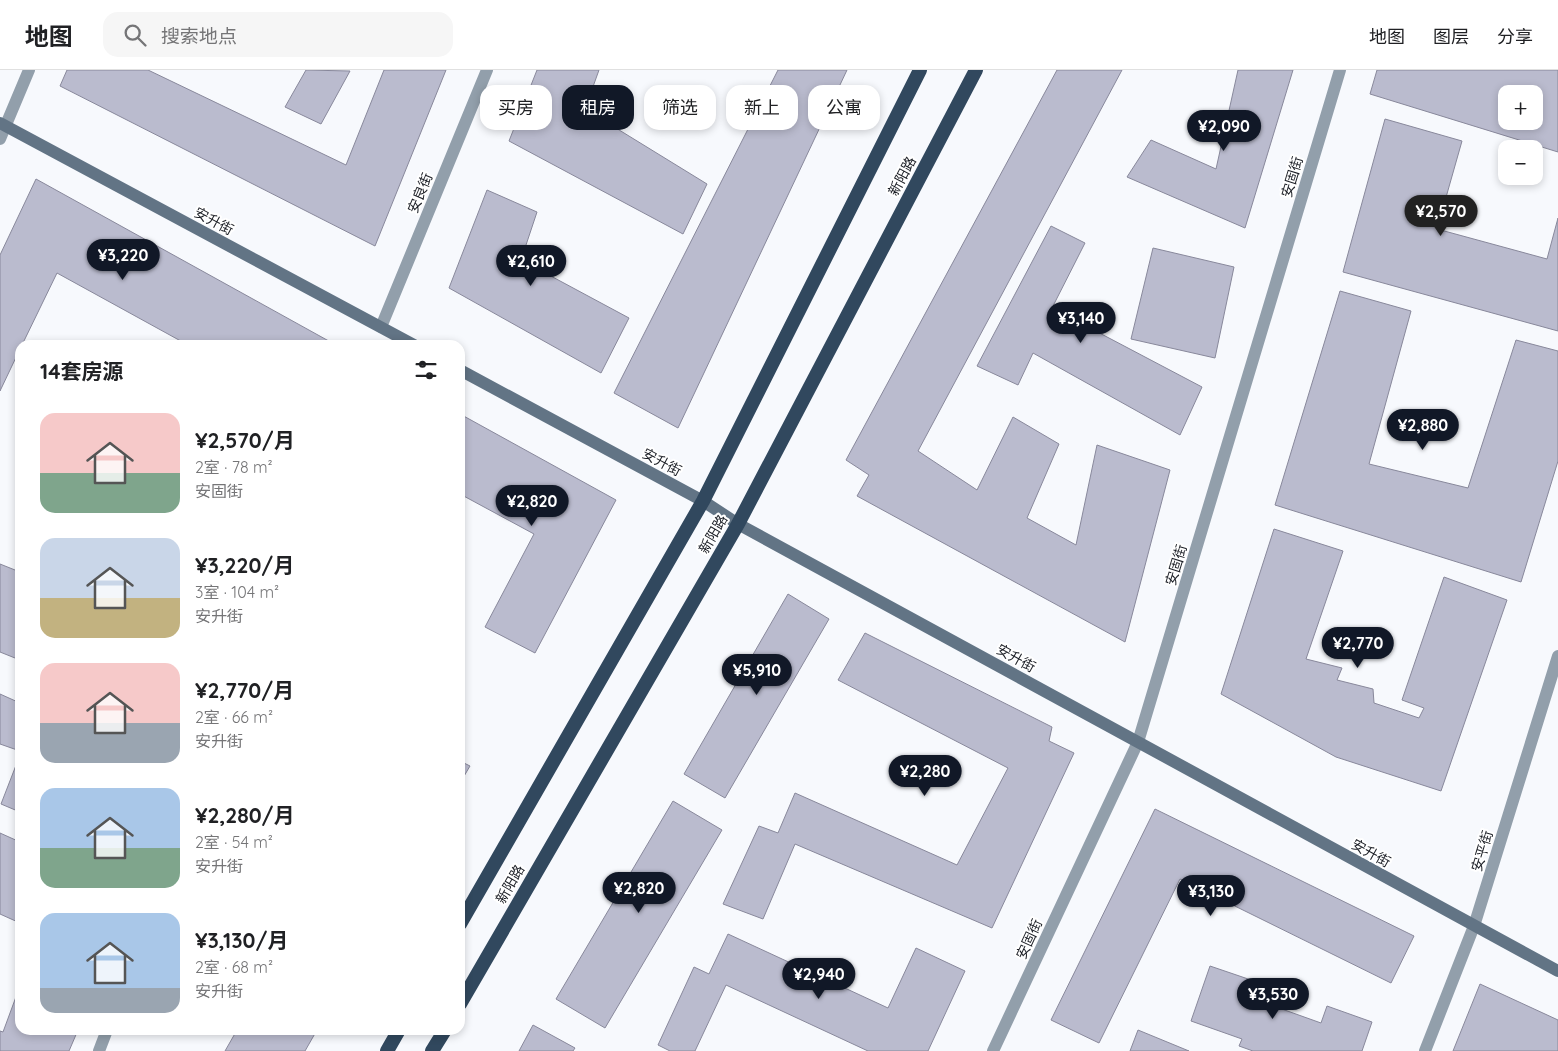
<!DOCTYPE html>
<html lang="zh">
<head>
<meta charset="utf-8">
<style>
	body { margin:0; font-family:Quicksand,"Noto Sans SC",sans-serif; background:#f6f6f6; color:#202124; height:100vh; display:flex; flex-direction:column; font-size:19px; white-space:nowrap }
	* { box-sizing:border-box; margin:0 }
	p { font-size:16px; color:#757577 }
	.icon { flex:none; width:28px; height:28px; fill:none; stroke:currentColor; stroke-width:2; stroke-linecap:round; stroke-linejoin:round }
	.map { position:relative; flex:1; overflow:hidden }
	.sheet { position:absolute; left:15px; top:270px; width:450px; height:695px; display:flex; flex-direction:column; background:#fff; border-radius:15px; box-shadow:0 2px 8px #0003 }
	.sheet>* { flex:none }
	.top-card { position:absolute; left:480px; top:15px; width:475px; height:45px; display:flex; gap:10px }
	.tools { position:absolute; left:1498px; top:15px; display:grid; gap:10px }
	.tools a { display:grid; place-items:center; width:45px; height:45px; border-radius:10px; background:#fff; box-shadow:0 2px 8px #0003; font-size:25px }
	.price { position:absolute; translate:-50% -42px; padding:0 11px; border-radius:18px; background:#111827; color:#fff; font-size:16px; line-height:32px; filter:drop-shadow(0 1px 2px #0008) }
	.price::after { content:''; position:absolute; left:50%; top:30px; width:15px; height:11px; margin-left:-8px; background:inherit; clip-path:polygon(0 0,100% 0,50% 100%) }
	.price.current { background:#222; color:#fff }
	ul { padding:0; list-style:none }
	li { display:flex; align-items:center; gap:15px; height:125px; padding:0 25px }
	li span { display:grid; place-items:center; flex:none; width:140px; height:100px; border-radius:15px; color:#555 }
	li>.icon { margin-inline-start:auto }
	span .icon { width:60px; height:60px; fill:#fffc; stroke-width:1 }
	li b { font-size:21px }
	h2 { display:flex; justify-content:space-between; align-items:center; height:60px; padding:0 25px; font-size:21px }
	.tag { padding:0 18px; border-radius:15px; background:#fff; box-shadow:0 2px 8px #0003; font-size:18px; line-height:45px }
	.tag.current { background:#111827; color:#fff }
	header { display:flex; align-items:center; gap:30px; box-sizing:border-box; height:70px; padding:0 25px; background:#fff; border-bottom:1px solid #e0e0e0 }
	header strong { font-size:24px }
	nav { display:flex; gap:28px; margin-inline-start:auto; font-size:18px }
	.search { width:350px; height:45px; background:#f6f6f6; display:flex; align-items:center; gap:12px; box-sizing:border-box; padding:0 18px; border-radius:15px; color:#757577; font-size:19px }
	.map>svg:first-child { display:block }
	.building { fill:#babbce; stroke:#88889b; fill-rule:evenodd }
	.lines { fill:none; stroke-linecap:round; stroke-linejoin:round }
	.service { stroke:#929fab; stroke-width:12 }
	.tertiary { stroke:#929fab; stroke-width:12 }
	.secondary { stroke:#627485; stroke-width:12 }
	.trunk { stroke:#31485e; stroke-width:14 }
	.labels { text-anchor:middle; stroke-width:4; stroke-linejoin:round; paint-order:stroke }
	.street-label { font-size:14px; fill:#1a1d24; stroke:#fff }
</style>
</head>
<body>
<header>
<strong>地图</strong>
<div class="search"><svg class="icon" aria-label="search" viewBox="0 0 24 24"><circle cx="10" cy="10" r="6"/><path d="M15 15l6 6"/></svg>搜索地点</div>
<nav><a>地图</a><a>图层</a><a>分享</a></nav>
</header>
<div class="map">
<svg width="1558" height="981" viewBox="0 0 1558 981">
	<rect width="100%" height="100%" fill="#f7f9fd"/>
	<path class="building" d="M67,0H148L346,95L384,0H446L375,176L60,16Z
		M306,0L350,1L321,54L285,37Z
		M537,0H599L585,39L707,114L683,164L509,71Z
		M778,0H847L678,358L614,323Z
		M1057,0H1122L918,381L977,420L1013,347L1059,374L1027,448L1076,475L1097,375L1170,400L1125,572L857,426L869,405L846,390Z
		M1238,0H1293L1245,158L1127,107L1151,70L1216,99Z
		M1377,0H1558V82L1370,24ZM1506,24H1534V51H1506Z
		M1385,49L1462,71L1437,159L1547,189L1558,148V261L1343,202Z
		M36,109L336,275H188L57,203L22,275H20V279L0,321V185Z
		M487,120L537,142L521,190L629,248L601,303L449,218Z
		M1051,156L1085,173L1052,238L1202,317L1180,365L1033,283L1018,315L977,296Z
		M1153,178L1234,197L1215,288L1131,269Z
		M1340,221L1411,241L1369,394L1468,418L1516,270L1558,281V391L1521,512L1275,435Z
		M460,344L616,430L535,583L485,557L534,464L460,424Z
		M1274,459L1343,481L1306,589L1342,598L1337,610L1373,619L1374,633L1419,648L1424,638L1402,630L1444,507L1507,530L1441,721L1336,687L1221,624Z
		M0,494L20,502V590L0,582Z
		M788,524L829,549L725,728L684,704Z
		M865,563L1052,657L1049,671L1074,683L992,858L795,774L763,849L723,834L759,756L778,763L795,723L957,795L1008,698L838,610Z
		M0,624L20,633V681L0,674Z
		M20,685V742L1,734Z
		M460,691L470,696L460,713Z
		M673,731L722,760L605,958L556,929Z
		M1155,739L1414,866L1391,913L1180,809L1099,973L1051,950Z
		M0,763L20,772V853L0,844Z
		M728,864L888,938L916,878L965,901L928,981H868L726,915L695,981H670L658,975L694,897L709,904Z
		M1210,896L1257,912L1251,928L1321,953L1327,936L1372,952L1362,981H1253L1239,976L1242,969L1191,951Z
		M1480,914L1558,950V981H1453Z
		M20,916V960H78L69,981H0V961L3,962Z
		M533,955L575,978L573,981H519Z
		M237,960H317L305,981H225Z
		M1138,960L1189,981H1130Z"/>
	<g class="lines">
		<path class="service" d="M99,981L107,960"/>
		<path class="tertiary" d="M0,69L29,0
			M381,257L487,0
			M993,981L1138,672L1340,0
			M1425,981L1474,856L1558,586"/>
		<path class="secondary" d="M0,53L414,275
			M460,300L703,431L738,454L1558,901"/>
		<path class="trunk" d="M460,854L703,431L920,0
			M460,934L738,454L976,0
			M387,981L399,960
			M432,981L445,960"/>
	</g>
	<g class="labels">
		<g class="street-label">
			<text transform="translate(902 106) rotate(-62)" y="5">新阳路</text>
			<text transform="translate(1292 107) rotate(-73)" y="5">安固街</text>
			<text transform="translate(420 123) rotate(-67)" y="5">安良街</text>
			<text transform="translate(214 151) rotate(28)" y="5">安升街</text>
			<text transform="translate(662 392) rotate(28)" y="5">安升街</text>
			<text transform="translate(713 464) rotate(-60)" y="5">新阳路</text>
			<text transform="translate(1176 495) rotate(-73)" y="5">安固街</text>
			<text transform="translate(1016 588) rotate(29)" y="5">安升街</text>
			<text transform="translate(1482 781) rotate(-73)" y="5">安平街</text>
			<text transform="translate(1371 783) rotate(29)" y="5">安升街</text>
			<text transform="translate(510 814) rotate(-60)" y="5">新阳路</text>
			<text transform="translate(1029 869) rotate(-65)" y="5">安固街</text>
		</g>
	</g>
</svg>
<div class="tools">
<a>+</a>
<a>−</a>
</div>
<b class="price" style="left:1224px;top:82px">¥2,090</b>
<b class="price current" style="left:1441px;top:167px">¥2,570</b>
<b class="price" style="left:123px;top:211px">¥3,220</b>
<b class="price" style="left:531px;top:217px">¥2,610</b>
<b class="price" style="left:1081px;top:274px">¥3,140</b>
<b class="price" style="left:1423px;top:381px">¥2,880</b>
<b class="price" style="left:532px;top:457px">¥2,820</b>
<b class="price" style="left:1358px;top:599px">¥2,770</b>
<b class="price" style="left:757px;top:626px">¥5,910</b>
<b class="price" style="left:925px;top:727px">¥2,280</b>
<b class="price" style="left:639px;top:844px">¥2,820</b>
<b class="price" style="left:1211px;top:847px">¥3,130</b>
<b class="price" style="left:819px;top:930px">¥2,940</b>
<b class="price" style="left:1273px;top:950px">¥3,530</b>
<div class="top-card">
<a class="tag">买房</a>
<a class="tag current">租房</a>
<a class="tag">筛选</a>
<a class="tag">新上</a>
<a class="tag">公寓</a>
</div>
<section class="sheet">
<h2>14套房源<svg class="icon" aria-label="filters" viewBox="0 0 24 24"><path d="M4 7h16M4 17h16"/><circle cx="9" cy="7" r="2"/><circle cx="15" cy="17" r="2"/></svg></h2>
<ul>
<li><span style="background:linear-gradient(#f6c9c9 60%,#7fa58c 0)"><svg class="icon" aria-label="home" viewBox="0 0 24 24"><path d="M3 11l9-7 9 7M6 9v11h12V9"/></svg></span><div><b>¥2,570/月</b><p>2室 · 78 m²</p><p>安固街</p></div></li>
<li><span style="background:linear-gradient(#c9d6e8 60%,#c2b280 0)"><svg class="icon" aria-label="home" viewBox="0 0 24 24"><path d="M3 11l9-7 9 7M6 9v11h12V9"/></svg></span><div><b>¥3,220/月</b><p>3室 · 104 m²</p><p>安升街</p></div></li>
<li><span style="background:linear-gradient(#f6c9c9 60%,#9aa5b1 0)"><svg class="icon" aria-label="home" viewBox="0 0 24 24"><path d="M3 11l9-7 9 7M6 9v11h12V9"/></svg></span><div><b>¥2,770/月</b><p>2室 · 66 m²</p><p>安升街</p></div></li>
<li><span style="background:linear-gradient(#a9c7e8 60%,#7fa58c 0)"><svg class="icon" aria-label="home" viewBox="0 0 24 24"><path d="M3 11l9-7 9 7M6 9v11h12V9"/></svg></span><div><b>¥2,280/月</b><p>2室 · 54 m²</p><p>安升街</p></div></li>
<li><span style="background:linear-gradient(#a9c7e8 75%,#9aa5b1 0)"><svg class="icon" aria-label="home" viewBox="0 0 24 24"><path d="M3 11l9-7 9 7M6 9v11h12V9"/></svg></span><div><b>¥3,130/月</b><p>2室 · 68 m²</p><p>安升街</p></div></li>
</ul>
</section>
</div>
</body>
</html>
